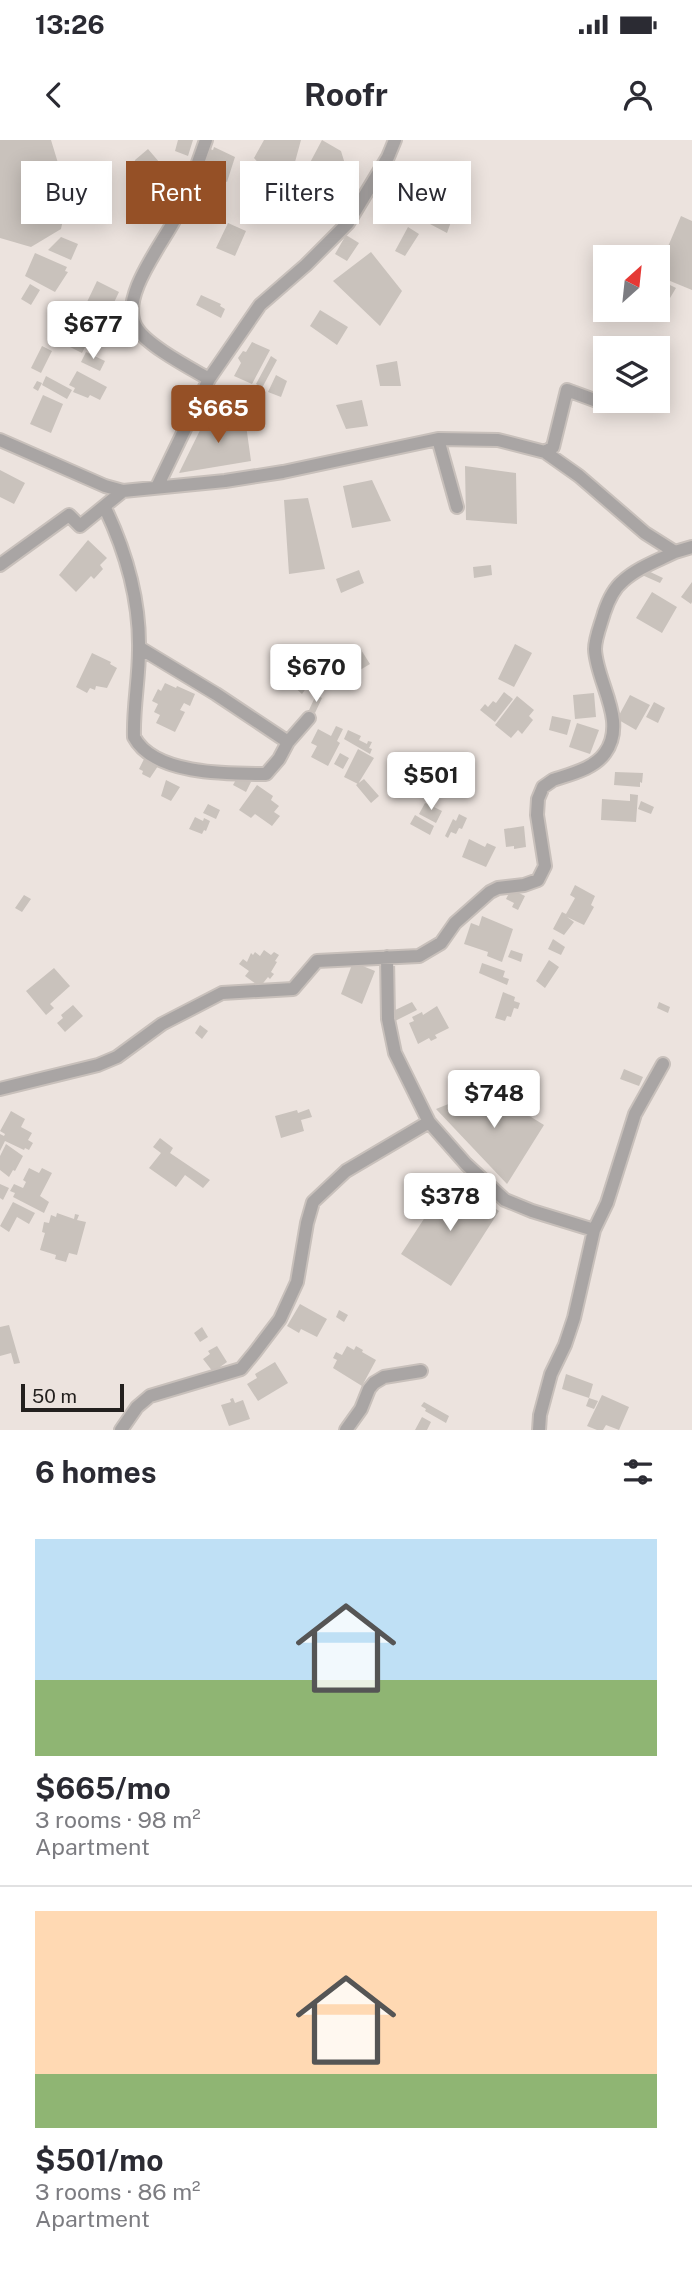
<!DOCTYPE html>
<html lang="en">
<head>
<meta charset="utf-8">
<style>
	body { margin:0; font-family:"Public Sans",sans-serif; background:#f7f7f7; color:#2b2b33; height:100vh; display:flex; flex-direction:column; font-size:26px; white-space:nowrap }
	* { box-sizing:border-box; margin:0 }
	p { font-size:23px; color:#7c7c81 }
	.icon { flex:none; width:38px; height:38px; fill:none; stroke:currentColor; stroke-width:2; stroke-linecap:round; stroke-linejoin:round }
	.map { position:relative; height:1290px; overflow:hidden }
	.panel { display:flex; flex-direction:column; background:#fff; flex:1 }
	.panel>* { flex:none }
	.top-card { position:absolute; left:21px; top:21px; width:651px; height:63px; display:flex; gap:14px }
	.needle { width:46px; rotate:27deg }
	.controls { position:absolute; left:593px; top:105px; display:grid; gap:14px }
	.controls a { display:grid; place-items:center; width:77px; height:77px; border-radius:0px; background:#fff; box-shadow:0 4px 18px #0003; font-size:35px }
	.scale { position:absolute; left:21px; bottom:18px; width:103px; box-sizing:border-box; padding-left:7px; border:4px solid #23201e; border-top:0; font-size:19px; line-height:24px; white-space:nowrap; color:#23201e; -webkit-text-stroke:5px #ece3de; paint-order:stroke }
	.price { position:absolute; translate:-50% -60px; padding:0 16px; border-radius:7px; background:#fff; color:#222; font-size:23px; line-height:46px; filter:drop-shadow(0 2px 4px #0008) }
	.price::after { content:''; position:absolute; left:50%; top:42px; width:21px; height:16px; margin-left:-10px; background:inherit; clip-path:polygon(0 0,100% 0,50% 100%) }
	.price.current { background:#955026; color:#fff }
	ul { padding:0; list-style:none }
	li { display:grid; align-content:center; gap:14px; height:371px; padding:0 35px }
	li+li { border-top:2px solid #e1e1e2 }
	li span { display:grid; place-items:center; height:217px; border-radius:0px; color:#555 }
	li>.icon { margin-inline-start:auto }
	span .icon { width:126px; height:126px; fill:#fffc; stroke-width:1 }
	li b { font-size:30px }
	h2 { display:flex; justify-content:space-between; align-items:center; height:84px; padding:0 35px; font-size:30px }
	.chip { padding:0 24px; border-radius:0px; background:#fff; box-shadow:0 4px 18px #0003; font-size:24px; line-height:63px }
	.chip.current { background:#955026; color:#fff }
	.status { display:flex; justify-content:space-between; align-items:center; height:49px; padding:0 35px; background:#fff; direction:ltr }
	.status svg { height:19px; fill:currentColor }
	header { display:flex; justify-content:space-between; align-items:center; height:91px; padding:0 35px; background:#fff; font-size:32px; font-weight:700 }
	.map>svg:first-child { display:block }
	.building { fill:#c9c2bc }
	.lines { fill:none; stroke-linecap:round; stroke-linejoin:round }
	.minor-casing { stroke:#c8c0bb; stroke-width:16 }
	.minor { stroke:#a9a5a4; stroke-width:12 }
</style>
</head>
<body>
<div class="status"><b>13:26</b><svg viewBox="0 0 49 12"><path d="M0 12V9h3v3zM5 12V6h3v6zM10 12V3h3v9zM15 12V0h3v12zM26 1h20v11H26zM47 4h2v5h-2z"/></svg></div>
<header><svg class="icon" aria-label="back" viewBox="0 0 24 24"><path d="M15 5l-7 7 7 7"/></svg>Roofr<svg class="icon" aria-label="person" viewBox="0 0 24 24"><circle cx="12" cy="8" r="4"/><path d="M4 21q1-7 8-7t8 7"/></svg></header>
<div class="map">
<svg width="692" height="1290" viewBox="0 0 692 1290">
	<rect width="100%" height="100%" fill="#ece3de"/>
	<path class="building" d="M0,0H51L68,56L61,89L31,107L0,98Z
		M178,0H193L188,16L175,11Z
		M264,0H301L292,33L268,34L254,18Z
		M322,0L341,11L345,24L335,42L329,40L326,45L304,34Z
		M214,7L235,17L227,42L197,26L207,8L213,10Z
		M148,9L160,23L175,27L169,51L130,41L135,20Z
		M134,54L152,64L153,61L161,66L153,81L142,75L141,78L137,76L138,74L133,72L136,67L133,66L131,71L126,68Z
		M458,57L468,60L460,75L450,67Z
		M168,68L173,71L170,86L161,82Z
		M444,73L453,76L447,93L430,84L434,77L440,80Z
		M681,76L692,81V150L658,136V130Z
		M228,83L246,91L235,116L216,108Z
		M408,87L419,94L405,116L395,111Z
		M346,95L359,103L347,121L335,114Z
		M61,97L78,104L71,120L48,110Z
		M371,112L402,151L380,186L333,141Z
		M35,113L67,127L65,131L68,132L55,152L25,136Z
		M658,139L676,148L667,163L662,159L658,162Z
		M97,141L119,152L109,173L87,162Z
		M30,144L40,150L31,165L21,159Z
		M201,155L221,164L220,166L225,169L221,178L196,165Z
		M320,170L348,187L337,205L310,186Z
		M108,180L124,189L116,204L100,195Z
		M66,192L87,203L82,213L60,202Z
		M252,202L270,210L252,244L234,236L241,223L238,218L243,211L246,212Z
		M42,206L52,211L41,233L31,228Z
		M86,212L105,221L100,231L81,222Z
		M271,216L277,220L262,248L256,244Z
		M397,221L401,246H380L376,225Z
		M77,231L107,247L100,260L90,255L88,258L73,252L75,248L69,245Z
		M276,235L287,241L281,257L268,252Z
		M46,236L72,250L67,259L42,245Z
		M37,241L42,243L38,251L33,248Z
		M43,255L63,264L51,293L30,284Z
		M362,260L368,286L346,289L336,265Z
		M606,261H625L622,270L605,264Z
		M208,274L246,285L251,321L179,333Z
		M465,326L516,333L517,384L466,380Z
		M0,330L25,343L14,364L0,357Z
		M372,340L391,381L352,388L343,346Z
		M308,358L325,429L289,434L284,360Z
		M88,400L107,418L100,425L103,429L94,439L91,436L76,452L59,435Z
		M491,425L492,435L474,438L473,427Z
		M644,429L663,438L660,443L642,435Z
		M359,430L364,443L341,453L336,439Z
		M692,442V462L691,464L681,457Z
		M652,452L677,467L662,493L636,478Z
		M515,504L532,513L514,547L498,539Z
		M358,505L370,524L360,530L359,527L352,531L342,514Z
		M92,513L111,522L110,524L117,528L107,548L96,546L95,550L90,548L87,553L76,547Z
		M304,532L312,540L302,554L292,545Z
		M165,543L176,548L177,546L195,554L190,566L184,563L180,570L185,572L175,592L156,583L160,575L154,572L158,564L152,561L158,549L161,551Z
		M504,552L513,559L495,582L480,570L485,564L488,567L493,561L496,563Z
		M594,553L596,577L575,579L573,555Z
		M316,555L322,558L315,573L309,570Z
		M630,555L650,565L636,590L617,579Z
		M517,556L534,570L529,576L533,580L522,594L518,590L511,598L495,585Z
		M654,562L665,568L658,583L646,577Z
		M552,576L571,580L567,595L549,590Z
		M577,583L599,590L590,614L569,607Z
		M336,586L343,589L337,601L340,603L328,626L311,617L317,606L311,603L318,589L331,596Z
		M348,590L361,596L359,600L367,604L368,601L372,602L369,608L372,609L370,614L344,599Z
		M358,609L374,618L358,644L344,637Z
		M430,612L439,615L436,624L427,620Z
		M340,613L349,618L343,629L334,624Z
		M145,617L153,623L154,621L157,623L156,625L158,626L150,638L142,634L143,631L139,629Z
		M615,632L643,633L642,643L640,642V647L614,645Z
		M238,636L251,642L246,652L233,645Z
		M364,639L379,656L371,663L356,645Z
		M166,640L180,647L171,661L161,656Z
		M257,645L273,656L271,660L279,666L274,672L280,676L272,686L255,674L251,678L239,670Z
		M630,654L638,655L636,682L601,680L602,659L630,661Z
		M430,660L436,663L434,667L442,671L436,683L419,674L425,663L428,664Z
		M641,661L654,667L651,674L638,669Z
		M208,664L220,670L216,679L203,673Z
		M459,674L467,678L462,689L459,688L456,694L451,692L448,698L445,696L453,679L456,681Z
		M415,675L434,686L430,695L410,684Z
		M195,677L203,681L204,678L210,681L206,691L204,690L202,694L189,689Z
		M524,686L526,707L514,709V706L506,707L504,689Z
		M469,699L485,707L487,703L496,707L486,727L462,717Z
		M575,745L595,756L591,765L594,767L584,785L567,777L574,782L564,795L553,789L562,772L566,774L575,758L570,755Z
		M511,749L525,756L518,770L512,767L514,763L506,759Z
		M24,755L31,759L22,772L15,768Z
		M482,776L513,789L502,822L487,816L488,812L464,804L471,783L479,786Z
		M553,799L565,807L561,815L548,809Z
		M264,810L271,815L274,812L279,815L275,821L277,822L271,832L274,834L270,839L268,837L260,847L245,836L249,831L239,824L243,819L247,822L251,813L253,815L255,812L260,816Z
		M511,810L523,814L521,822L508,817Z
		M549,820L559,827L545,848L536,841Z
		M353,822L375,831L362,864L341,854Z
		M482,823L505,831L503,837L509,839L507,845L479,833Z
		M54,828L70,846L50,864L54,868L46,875L26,851Z
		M503,852L515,857L514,861L520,863L518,869L514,868L511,877L507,876L505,881L495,878Z
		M412,862L417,870L395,881L391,872Z
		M659,862L670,867L668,873L657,868Z
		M73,865L83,876L65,892L57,883L63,878L61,875Z
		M437,866L449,888L435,895L437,898L431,901L429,898L418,904L409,883L414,881L412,877L422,872L423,875Z
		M200,885L208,891L202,899L195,893Z
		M624,929L643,937L639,946L620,939Z
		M486,949L544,985L507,1044L436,969Z
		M309,969L312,977L301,980L304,991L281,998L275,976L297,970L298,973Z
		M11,971L25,979L21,987L32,993L28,1000L33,1003L29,1010L25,1008L24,1010L5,1001L0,1011V994L4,996L5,994L0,991Z
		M160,998L173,1008L170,1013L210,1040L203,1048L185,1035L176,1047L149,1028L161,1013L153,1007Z
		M6,1004L23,1016L15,1031L13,1030L9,1037L0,1030V1016Z
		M29,1028L39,1033L42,1028L52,1033L40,1056L49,1062L44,1073L13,1057L15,1053L10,1051L14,1044L23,1048L26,1042L23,1040Z
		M450,1039L499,1071L451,1146L401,1114Z
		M0,1044L9,1048L3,1060L0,1058Z
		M13,1062L35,1073L29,1084L17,1077L9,1092L0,1086Z
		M57,1073L74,1079L75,1074L79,1075L77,1080L86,1082L77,1115L69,1113L66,1122L55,1119L56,1115L40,1110L45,1093L42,1092L44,1082L49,1083L51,1075L56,1077Z
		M300,1164L327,1179L317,1197L301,1189L299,1193L287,1186Z
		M339,1170L348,1175L344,1182L336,1177Z
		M9,1185L20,1223L14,1224L11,1213L0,1216V1187Z
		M202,1187L208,1197L200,1202L194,1193Z
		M217,1206L227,1222L213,1232L203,1219L210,1214L208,1211Z
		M347,1206L354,1210L356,1206L363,1210L362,1212L376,1220L362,1246L333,1228L337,1220L333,1218L336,1212L342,1215Z
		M275,1222L288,1243L258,1261L247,1244L257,1238L255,1234Z
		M566,1234L593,1244L589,1258L598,1261L594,1269L586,1266L589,1258L562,1249Z
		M602,1255L629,1267L619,1290L606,1285L603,1290H597L587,1286Z
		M233,1258L235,1263L243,1260L250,1279L229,1286L221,1265L231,1262L230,1259Z
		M424,1262L449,1276L446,1283L425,1271L426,1269L421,1266Z
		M422,1277L431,1282L427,1290H415Z"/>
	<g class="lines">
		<g class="minor-casing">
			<path id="minor" d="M206,0C197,25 189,51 177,75C165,101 118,157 136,187C146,205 190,228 209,239
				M438,299L457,367
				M0,300L105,346L123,351L225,341L283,332L438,299L498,300L545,312L579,336L645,393L675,412L692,407
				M545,312L553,307L567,250L597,261
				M157,347L209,239L260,165L306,125L348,83L388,17L395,0
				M105,368C126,412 140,461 139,510C139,539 133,568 134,597C154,635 228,634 266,634L279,619L288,602L309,578
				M0,425L69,375L80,386L123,351
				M140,508L216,554L288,602
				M387,817L388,879L395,913L429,982L466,1024L505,1060L532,1071L594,1090L574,1178L565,1205L551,1234L540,1275L539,1290
				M0,949L98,925L117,917L162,884L222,853L293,849L317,821L419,816L441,803L455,783L490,752L498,748L524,745L538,740L545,726L537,675L538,659L543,647L553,640C570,634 594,629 605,613C628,581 596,542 595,509C595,498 601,484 604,473C608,461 613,449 623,441C637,428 657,421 675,412
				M594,1090L607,1063L635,974L663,924
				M121,1290L137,1267L150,1256L241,1229L255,1212L280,1179L297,1142L307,1083L313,1062L346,1031L429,982
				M346,1290L361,1269L369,1249L374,1243L384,1237L421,1231"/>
		</g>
		<use href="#minor" class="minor"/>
	</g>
</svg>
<div class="controls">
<a><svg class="needle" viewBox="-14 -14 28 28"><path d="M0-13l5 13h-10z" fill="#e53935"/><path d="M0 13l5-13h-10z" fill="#7c7c81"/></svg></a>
<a><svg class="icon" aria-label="layers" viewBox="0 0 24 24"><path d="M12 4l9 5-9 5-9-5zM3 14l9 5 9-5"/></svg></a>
</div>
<div class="scale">50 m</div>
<b class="price" style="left:93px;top:221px">$677</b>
<b class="price current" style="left:218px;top:305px">$665</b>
<b class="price" style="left:316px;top:564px">$670</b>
<b class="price" style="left:431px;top:672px">$501</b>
<b class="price" style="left:494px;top:990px">$748</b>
<b class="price" style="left:450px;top:1093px">$378</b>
<div class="top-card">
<a class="chip">Buy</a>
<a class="chip current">Rent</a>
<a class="chip">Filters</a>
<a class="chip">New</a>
</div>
</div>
<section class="panel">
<h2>6 homes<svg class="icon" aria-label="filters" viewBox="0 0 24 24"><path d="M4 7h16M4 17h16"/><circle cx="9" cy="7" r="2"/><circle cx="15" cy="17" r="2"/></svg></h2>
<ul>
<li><span style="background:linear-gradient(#bfe0f5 65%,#8fb573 0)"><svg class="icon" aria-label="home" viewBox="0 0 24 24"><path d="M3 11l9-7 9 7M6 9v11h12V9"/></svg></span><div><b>$665/mo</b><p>3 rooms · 98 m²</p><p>Apartment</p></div></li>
<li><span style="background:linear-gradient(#ffd9b3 75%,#8fb573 0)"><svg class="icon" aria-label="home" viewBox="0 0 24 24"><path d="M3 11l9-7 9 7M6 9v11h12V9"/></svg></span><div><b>$501/mo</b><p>3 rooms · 86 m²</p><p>Apartment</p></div></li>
</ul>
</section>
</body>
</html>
